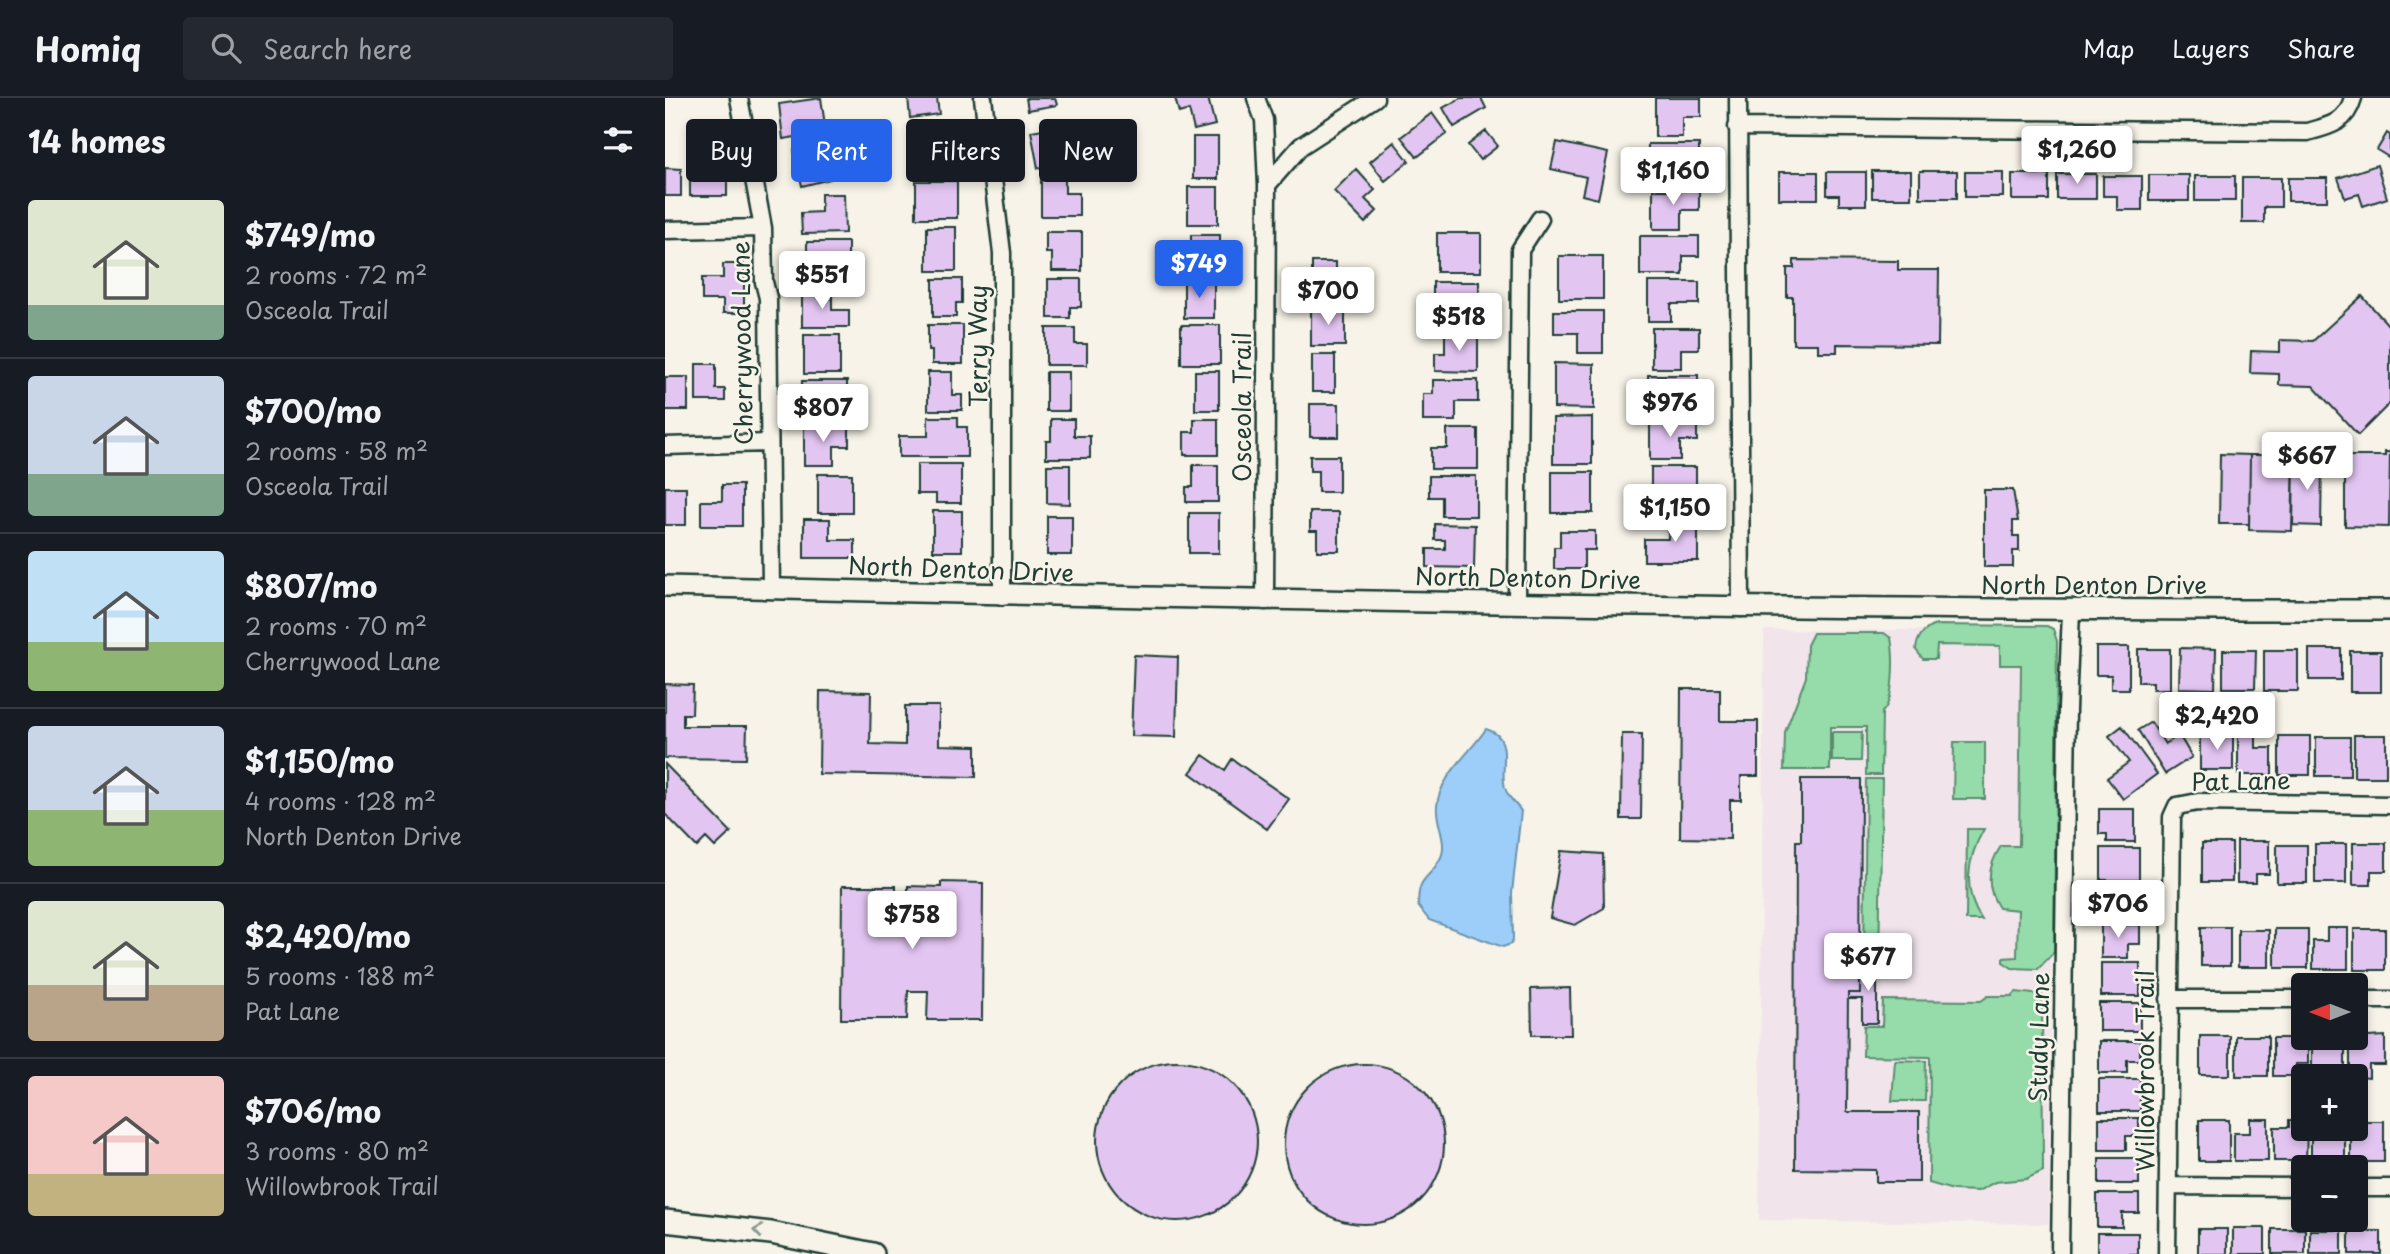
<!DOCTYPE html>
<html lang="en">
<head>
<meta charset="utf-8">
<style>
	body { margin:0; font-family:"Playpen Sans",sans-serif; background:#242831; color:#f1f3f6; height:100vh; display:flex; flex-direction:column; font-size:26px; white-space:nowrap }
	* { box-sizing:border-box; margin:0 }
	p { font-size:23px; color:#9ea1a6 }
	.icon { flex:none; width:38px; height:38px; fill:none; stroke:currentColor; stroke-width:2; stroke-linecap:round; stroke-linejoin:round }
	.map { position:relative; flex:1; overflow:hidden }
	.side { display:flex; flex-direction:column; background:#171b24; width:665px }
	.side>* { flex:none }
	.banner { position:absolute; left:21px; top:21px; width:665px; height:63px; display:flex; gap:14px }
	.needle { width:46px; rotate:270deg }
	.fabs { position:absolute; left:1626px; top:875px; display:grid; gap:14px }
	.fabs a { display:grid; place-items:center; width:77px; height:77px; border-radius:7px; background:#171b24; box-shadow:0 4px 10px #0003; font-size:35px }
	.price { position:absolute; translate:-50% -60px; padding:0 16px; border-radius:7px; background:#fff; color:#222; font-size:23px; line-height:46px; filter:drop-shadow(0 2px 4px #0008) }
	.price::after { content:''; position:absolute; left:50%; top:42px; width:21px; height:16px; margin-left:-10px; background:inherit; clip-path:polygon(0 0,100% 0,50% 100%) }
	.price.current { background:#2563eb; color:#fff }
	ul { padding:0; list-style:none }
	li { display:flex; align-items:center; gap:21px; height:175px; padding:0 28px }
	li+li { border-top:2px solid #363941 }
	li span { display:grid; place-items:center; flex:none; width:196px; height:140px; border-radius:7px; color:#555 }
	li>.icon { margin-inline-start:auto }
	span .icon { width:84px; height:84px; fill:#fffc; stroke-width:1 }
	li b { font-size:30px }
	h2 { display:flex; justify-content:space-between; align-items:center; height:84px; padding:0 28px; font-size:30px }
	.pill { padding:0 24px; border-radius:7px; background:#171b24; box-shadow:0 4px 10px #0003; font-size:24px; line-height:63px }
	.pill.current { background:#2563eb; color:#fff }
	header { display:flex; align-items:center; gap:42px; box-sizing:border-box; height:98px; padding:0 35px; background:#171b24; border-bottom:2px solid #363941 }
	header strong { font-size:33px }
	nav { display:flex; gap:38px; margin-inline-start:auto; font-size:24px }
	.search { width:490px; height:63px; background:#242831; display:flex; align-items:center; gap:18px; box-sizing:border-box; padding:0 24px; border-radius:7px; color:#9ea1a6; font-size:26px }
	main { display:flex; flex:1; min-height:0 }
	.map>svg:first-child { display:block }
	.built { fill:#f1e5eb }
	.green { fill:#95dcaa; stroke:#5a8c6f; stroke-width:2 }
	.water { fill:#9dcdf9; stroke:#6b93aa; stroke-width:2 }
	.building { fill:#e3c5f2; stroke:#1f3d34; stroke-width:2 }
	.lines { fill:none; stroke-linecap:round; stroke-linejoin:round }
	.minor-casing { stroke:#1f3d34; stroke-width:21 }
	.tertiary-casing { stroke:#1f3d34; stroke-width:24 }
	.secondary-casing { stroke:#1f3d34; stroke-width:26 }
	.minor { stroke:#f7f3e8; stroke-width:16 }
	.tertiary { stroke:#f7f3e8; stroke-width:19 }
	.secondary { stroke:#f7f3e8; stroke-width:21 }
	.oneway { stroke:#8b988e }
	.labels { text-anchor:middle; stroke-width:5; stroke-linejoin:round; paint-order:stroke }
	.street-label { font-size:24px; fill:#1f3d34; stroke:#f7f3e8 }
</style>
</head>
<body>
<header>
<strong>Homiq</strong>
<div class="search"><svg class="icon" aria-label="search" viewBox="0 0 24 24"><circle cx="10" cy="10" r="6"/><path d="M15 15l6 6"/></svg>Search here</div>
<nav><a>Map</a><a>Layers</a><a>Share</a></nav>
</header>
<main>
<section class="side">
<h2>14 homes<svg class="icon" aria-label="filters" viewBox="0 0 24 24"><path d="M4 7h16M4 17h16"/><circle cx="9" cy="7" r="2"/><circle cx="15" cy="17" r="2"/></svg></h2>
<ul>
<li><span style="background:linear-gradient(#dfe7d0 75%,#7fa58c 0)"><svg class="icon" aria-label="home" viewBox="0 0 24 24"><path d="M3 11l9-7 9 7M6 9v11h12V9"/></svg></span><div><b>$749/mo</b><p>2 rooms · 72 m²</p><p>Osceola Trail</p></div></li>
<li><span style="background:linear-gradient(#c9d6e8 70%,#7fa58c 0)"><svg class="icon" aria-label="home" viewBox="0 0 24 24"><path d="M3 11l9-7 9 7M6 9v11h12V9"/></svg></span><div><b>$700/mo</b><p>2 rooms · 58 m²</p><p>Osceola Trail</p></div></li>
<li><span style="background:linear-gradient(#bfe0f5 65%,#8fb573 0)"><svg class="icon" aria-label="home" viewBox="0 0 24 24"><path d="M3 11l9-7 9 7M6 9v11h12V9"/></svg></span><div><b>$807/mo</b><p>2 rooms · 70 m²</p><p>Cherrywood Lane</p></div></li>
<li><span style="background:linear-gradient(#c9d6e8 60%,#8fb573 0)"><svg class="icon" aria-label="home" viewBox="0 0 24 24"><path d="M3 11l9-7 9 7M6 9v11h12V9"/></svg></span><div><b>$1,150/mo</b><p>4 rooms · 128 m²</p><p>North Denton Drive</p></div></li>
<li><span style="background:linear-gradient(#dfe7d0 60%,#b9a48a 0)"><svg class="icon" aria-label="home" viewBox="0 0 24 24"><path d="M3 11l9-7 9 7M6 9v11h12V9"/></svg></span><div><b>$2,420/mo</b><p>5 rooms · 188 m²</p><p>Pat Lane</p></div></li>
<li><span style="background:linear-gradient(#f6c9c9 70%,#c2b280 0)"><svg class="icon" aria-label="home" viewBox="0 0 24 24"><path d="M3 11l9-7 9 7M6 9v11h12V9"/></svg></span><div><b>$706/mo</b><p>3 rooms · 80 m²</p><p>Willowbrook Trail</p></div></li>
</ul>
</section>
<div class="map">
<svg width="1725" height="1156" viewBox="0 0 1725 1156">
	<rect width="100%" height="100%" fill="#f7f3e8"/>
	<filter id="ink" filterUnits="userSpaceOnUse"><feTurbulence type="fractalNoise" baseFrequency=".0143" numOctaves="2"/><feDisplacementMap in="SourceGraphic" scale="14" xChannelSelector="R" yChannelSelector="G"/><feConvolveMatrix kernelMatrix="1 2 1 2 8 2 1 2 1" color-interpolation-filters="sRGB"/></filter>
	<g filter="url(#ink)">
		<path class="built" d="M1099,532H1389L1384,1126L1094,1122Z"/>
		<path class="green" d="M1270,527L1382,528L1388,531L1392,543L1389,854L1373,871L1347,870L1338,864V860L1352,859L1353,812L1334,810C1320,789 1322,769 1336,748H1354L1356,567H1335V548L1272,547L1271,561H1258L1251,552C1252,539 1258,532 1270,527Z
			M1148,535H1219L1226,540C1229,556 1230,604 1217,614L1216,677H1201V629H1165V672H1119L1120,634L1141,579L1142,547Z
			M1167,634H1197L1196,663H1167Z
			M1289,644H1320V701H1288Z
			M1201,681H1217L1214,867H1199Z
			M1302,731H1319C1302,760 1297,794 1317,822H1301Z
			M1351,894L1377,897L1378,1073L1361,1081L1330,1084L1313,1093L1288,1092L1264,1085L1265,959L1198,958L1199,928H1217L1218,902L1316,903L1323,898H1347Z
			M1230,962L1261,963L1260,1003H1227Z"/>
		<path class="water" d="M821,631C850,639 834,670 840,690C842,698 851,706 856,713L847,795L848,842L846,846L838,849L764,822L753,808C753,776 763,784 775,761C784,745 770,725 772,708C774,679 806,654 821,631Z"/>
		<path class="building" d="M156,0L161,34L118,41L114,6Z
			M243,0H272L274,16L245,20Z
			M361,0H390L392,7L363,12Z
			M510,0H543L550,27L529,32L524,12L514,15Z
			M796,0H816L821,10L789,29L778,10Z
			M990,0H1036V19H1017V39H990Z
			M767,15L782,36L752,59L736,39Z
			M280,28L287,66L264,70L257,32Z
			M396,28L399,47L407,46L410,63L373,70L366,33Z
			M821,33L833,48L815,62L803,47Z
			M1722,35L1725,37V60L1712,52Z
			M528,39H553V81H528Z
			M174,41L179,60L161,65L165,81L137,88L129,52Z
			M729,44L744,63L720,83L705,64Z
			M892,44L943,55L933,101L917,97L921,79L886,71Z
			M983,46H1034V67H1008V85H983Z
			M25,56H62V98H25Z
			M1712,67L1722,100L1698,108L1694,96L1680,100L1673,80Z
			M0,70L16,71V98H0Z
			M691,71L710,92L700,101L712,113L700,125L669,93Z
			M1207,73H1246V100H1207Z
			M1255,73H1292V100H1255Z
			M1114,74H1153V101H1114Z
			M1162,74H1201V107H1174V97H1162Z
			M1300,74H1338V99H1300Z
			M1347,76H1384V102H1347Z
			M1392,76H1431V101H1392Z
			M1484,77H1524V103H1484Z
			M1438,78H1477V112H1452V98H1438Z
			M1530,78H1570V103H1530Z
			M1577,80H1616V109H1599V125H1577Z
			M1623,80H1662V103H1623Z
			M376,81H400V95H414V118H376Z
			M251,83H292V120H251Z
			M523,89H553V126H523Z
			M988,92H1034V112H1017V131H988Z
			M156,96H179L180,135L137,136L136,115L156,114Z
			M262,129H291V173H262Z
			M381,134H417V173H387V155H381Z
			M772,135H816V174H772Z
			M526,137H555V173H526Z
			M975,138H1034V158H1018V177H975Z
			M142,144H183V163H167V184H142Z
			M894,158H938V201H894Z
			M1129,162L1233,163V172H1274L1273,247L1172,246V254H1153V246H1128V199H1122V170H1129Z
			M647,164H671V177H678V202H647Z
			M58,166H79V215H58V202H37V180H58Z
			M268,181H297V205H291V219H268Z
			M383,181H416V209H405V220H383Z
			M519,183H549V220H519Z
			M768,184H814V226H768Z
			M983,184H1034V206H1006V223H983Z
			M137,192H167V212H184V229H137Z
			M1697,198L1725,229V305L1693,337L1648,288L1614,287V276L1585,275L1586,253L1615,254V242L1648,243Z
			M646,210H680V248H646Z
			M889,213H938V255H913V235H889Z
			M263,227H298V266H267V253H263Z
			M516,227H555V266H516Z
			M381,230H410V246H422V267H381Z
			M987,230H1034V251H1016V270H987Z
			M780,234H813V274L770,273V255H780Z
			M139,237H175V276H139Z
			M647,257H670V294H647Z
			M889,265L929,266V311L889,310Z
			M31,266H51V291H60V303H31Z
			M530,273H554V312H530Z
			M263,274H287V297H297V312H263Z
			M381,274H404V313H381Z
			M983,277H1033V298H1006V317L983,316Z
			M0,279H23V312H0Z
			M768,282H813V304H791V323H758V296H768Z
			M137,283H182V313H158V303H137Z
			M645,306H674V339H645Z
			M263,319H293V329H302V359H234V338H263Z
			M927,319V366H888V320Z
			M386,321H409V338H425V360H381V343H386Z
			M529,321H553V357H519V334H529Z
			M985,324H1032V343H1015V362H985Z
			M139,329H184V348H169V367H139Z
			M782,331H813V371H766V350H782Z
			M1720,354H1725L1724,429L1680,428V358H1720Z
			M1555,356L1585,357L1584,426H1554Z
			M1585,357H1629L1627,433L1584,432Z
			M645,358H674V394H653V373H645Z
			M1629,361L1657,362L1656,428L1628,427Z
			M252,366H296V405H271V396H252Z
			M382,367H405V406L382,405Z
			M528,367H553V404H521V389H528Z
			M986,369H1031V390H1013V408H986Z
			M887,374H928V415H887Z
			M153,376H187V415H153Z
			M764,378H811V418H777V399H764Z
			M57,387H77V428H36V403H57Z
			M0,389H21V427H0Z
			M1319,392H1348L1353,423H1348V438H1354V453H1348V469H1319Z
			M268,413H297V453H268Z
			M645,414H674V453H652V433H645Z
			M524,415H554V455H524Z
			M382,418H407V457H382Z
			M139,421H165V442H190V460H139Z
			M1003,423H1033V463H979V441H1003Z
			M770,426L810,427L809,470L762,469V451H780V442H770Z
			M895,433H930V452H919V471H889V449H895Z
			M1431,549H1464V591H1446V577H1431Z
			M1515,550L1551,551L1550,591L1514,590Z
			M1473,551H1505V591H1488V584H1473Z
			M1644,551H1676V582H1644Z
			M1558,552H1591L1590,590H1558Z
			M1599,552H1633V593H1599Z
			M1685,553H1716V594H1685Z
			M469,557L513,559L511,639L466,638Z
			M0,586L28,587L27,616H18V628H82L81,661L0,660Z
			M1016,591H1055V623H1093V678H1076V702H1065V741L1015,740Z
			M155,593L206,594L205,646L240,647V608H274V647L311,648V679L154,676Z
			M1486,624L1500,646L1514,637L1527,659L1500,676L1473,632Z
			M1457,628L1492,676L1458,701L1442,680L1464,664L1444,638Z
			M1535,635H1568V672H1535Z
			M957,636H977L976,721H956Z
			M1573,636H1591V650H1607V677H1573Z
			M1689,637H1721V679H1689Z
			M1614,638H1645V677H1614Z
			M1651,639H1685V678H1651Z
			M538,657L560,672L567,661L624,701L602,731L525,675Z
			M0,666L66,734L50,749L41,740L32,749L0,716Z
			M1136,681H1196L1195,895H1183L1182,1014H1254V1084H1211V1072L1130,1071L1131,743H1136Z
			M1434,711H1470V744H1442V736H1434Z
			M1572,743H1604V776H1591V785H1572Z
			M1537,745H1567V784H1537Z
			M1688,745H1721V773H1706V787H1688Z
			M1650,746H1681V785H1650Z
			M1612,747H1642V785H1612Z
			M1436,750H1474V782H1436Z
			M896,753L938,756L939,810L910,827L885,820Z
			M276,784L318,785L317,922H262L263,893H243L242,921H176L177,788H231V811H243V788L276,789Z
			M1436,789H1475V818H1436Z
			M1436,827H1475V846H1463V860H1436Z
			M1536,829H1565V868H1536Z
			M1662,830H1683V871H1648V843H1662Z
			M1610,831H1643V870H1610Z
			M1689,831H1720V872H1689Z
			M1573,832H1604V869H1573Z
			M1436,865H1475V898H1436Z
			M1195,867H1212V925H1197V901H1183V895H1195Z
			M905,890L906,937H867L866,891Z
			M1434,905H1475V933H1434Z
			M1535,938H1565V977H1535Z
			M1571,938H1603V978H1571Z
			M1720,938V967H1704V980L1685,978V940Z
			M1608,940H1643V966H1631V978H1608Z
			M1647,940H1680V978H1647Z
			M1434,943H1475V962H1462V975H1434Z
			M432 1043a80 80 0 1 1 160 0a80 80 0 1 1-160 0Z
			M619 1046a80 80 0 1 1 160 0a80 80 0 1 1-160 0Z
			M1434,981H1475V1013H1434Z
			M1434,1020H1474V1038H1461V1052H1434Z
			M1585,1021H1603V1063H1569V1035H1585Z
			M1534,1022H1564V1063H1534Z
			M1624,1022H1638V1031H1642L1641,1063H1609V1029H1624Z
			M1690,1023H1719V1064H1686V1031H1690Z
			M1662,1031H1680V1063H1646V1036H1662Z
			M1434,1060H1474V1086H1434Z
			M1432,1096H1474V1115H1457V1129H1432Z
			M1568,1130H1600V1156H1568Z
			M1533,1131H1562V1156H1533Z
			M1607,1131H1640V1156H1607Z
			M1645,1132H1677V1156H1645Z
			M1684,1133H1716V1156H1684Z
			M1432,1135H1473V1156H1432Z"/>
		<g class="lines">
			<g class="minor-casing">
				<path id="minor" d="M74,0L98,130L99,184L103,200L106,491
					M318,0L337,155V498
					M591,0L599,22L602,87
					M1073,0L1076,510
					M1072,29L1642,34C1665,28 1681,25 1688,0
					M0,132L98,130
					M0,348L103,345
					M600,503L602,87L636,48L710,0
					M852,504L855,152L875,121
					M1504,901H1638
					M1690,902H1725
					M1504,1088L1638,1089
					M1690,1090H1725
					M1395,1156L1402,611L1406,513
					M1502,1156L1507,719L1512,708L1533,704L1725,707"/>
			</g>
			<g class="tertiary-casing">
				<path id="tertiary" d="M0,488C575,502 1150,513 1725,512"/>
			</g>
			<g class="secondary-casing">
				<path id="secondary" d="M0,1123L106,1135L208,1156"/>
			</g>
			<use href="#minor" class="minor"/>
			<use href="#tertiary" class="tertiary"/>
			<use href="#secondary" class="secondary"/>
		</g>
		<defs><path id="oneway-chevron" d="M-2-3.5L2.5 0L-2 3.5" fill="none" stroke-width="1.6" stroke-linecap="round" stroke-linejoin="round" transform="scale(1.75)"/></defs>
		<use class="oneway" href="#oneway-chevron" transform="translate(93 1133) rotate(-172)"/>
	</g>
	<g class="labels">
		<g class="street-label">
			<text transform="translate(78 245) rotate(-91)" y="8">Cherrywood Lane</text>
			<text transform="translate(314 248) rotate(-90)" y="8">Terry Way</text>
			<text transform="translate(578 309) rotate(-90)" y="8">Osceola Trail</text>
			<text transform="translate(296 472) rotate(2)" y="8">North Denton Drive</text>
			<text transform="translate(863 481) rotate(1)" y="8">North Denton Drive</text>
			<text x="1429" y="496">North Denton Drive</text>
			<text transform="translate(1576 684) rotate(-1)" y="8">Pat Lane</text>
			<text transform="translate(1375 939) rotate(-89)" y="8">Study Lane</text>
			<text transform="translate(1481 973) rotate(-90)" y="8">Willowbrook Trail</text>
		</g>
	</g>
</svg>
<div class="fabs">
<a><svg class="needle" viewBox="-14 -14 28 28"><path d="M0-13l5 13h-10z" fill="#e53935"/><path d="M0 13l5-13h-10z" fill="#9ea1a6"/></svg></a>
<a>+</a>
<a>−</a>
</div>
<b class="price" style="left:1412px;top:88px">$1,260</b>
<b class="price" style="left:1008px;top:109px">$1,160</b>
<b class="price current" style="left:534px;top:202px">$749</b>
<b class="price" style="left:157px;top:213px">$551</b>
<b class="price" style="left:663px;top:229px">$700</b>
<b class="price" style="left:794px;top:255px">$518</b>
<b class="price" style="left:1005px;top:341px">$976</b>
<b class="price" style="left:158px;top:346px">$807</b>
<b class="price" style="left:1642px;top:394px">$667</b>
<b class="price" style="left:1010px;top:446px">$1,150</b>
<b class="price" style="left:1552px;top:654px">$2,420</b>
<b class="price" style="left:1453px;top:842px">$706</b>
<b class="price" style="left:247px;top:853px">$758</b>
<b class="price" style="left:1203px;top:895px">$677</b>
<div class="banner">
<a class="pill">Buy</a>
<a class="pill current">Rent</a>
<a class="pill">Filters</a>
<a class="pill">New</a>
</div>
</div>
</main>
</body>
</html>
